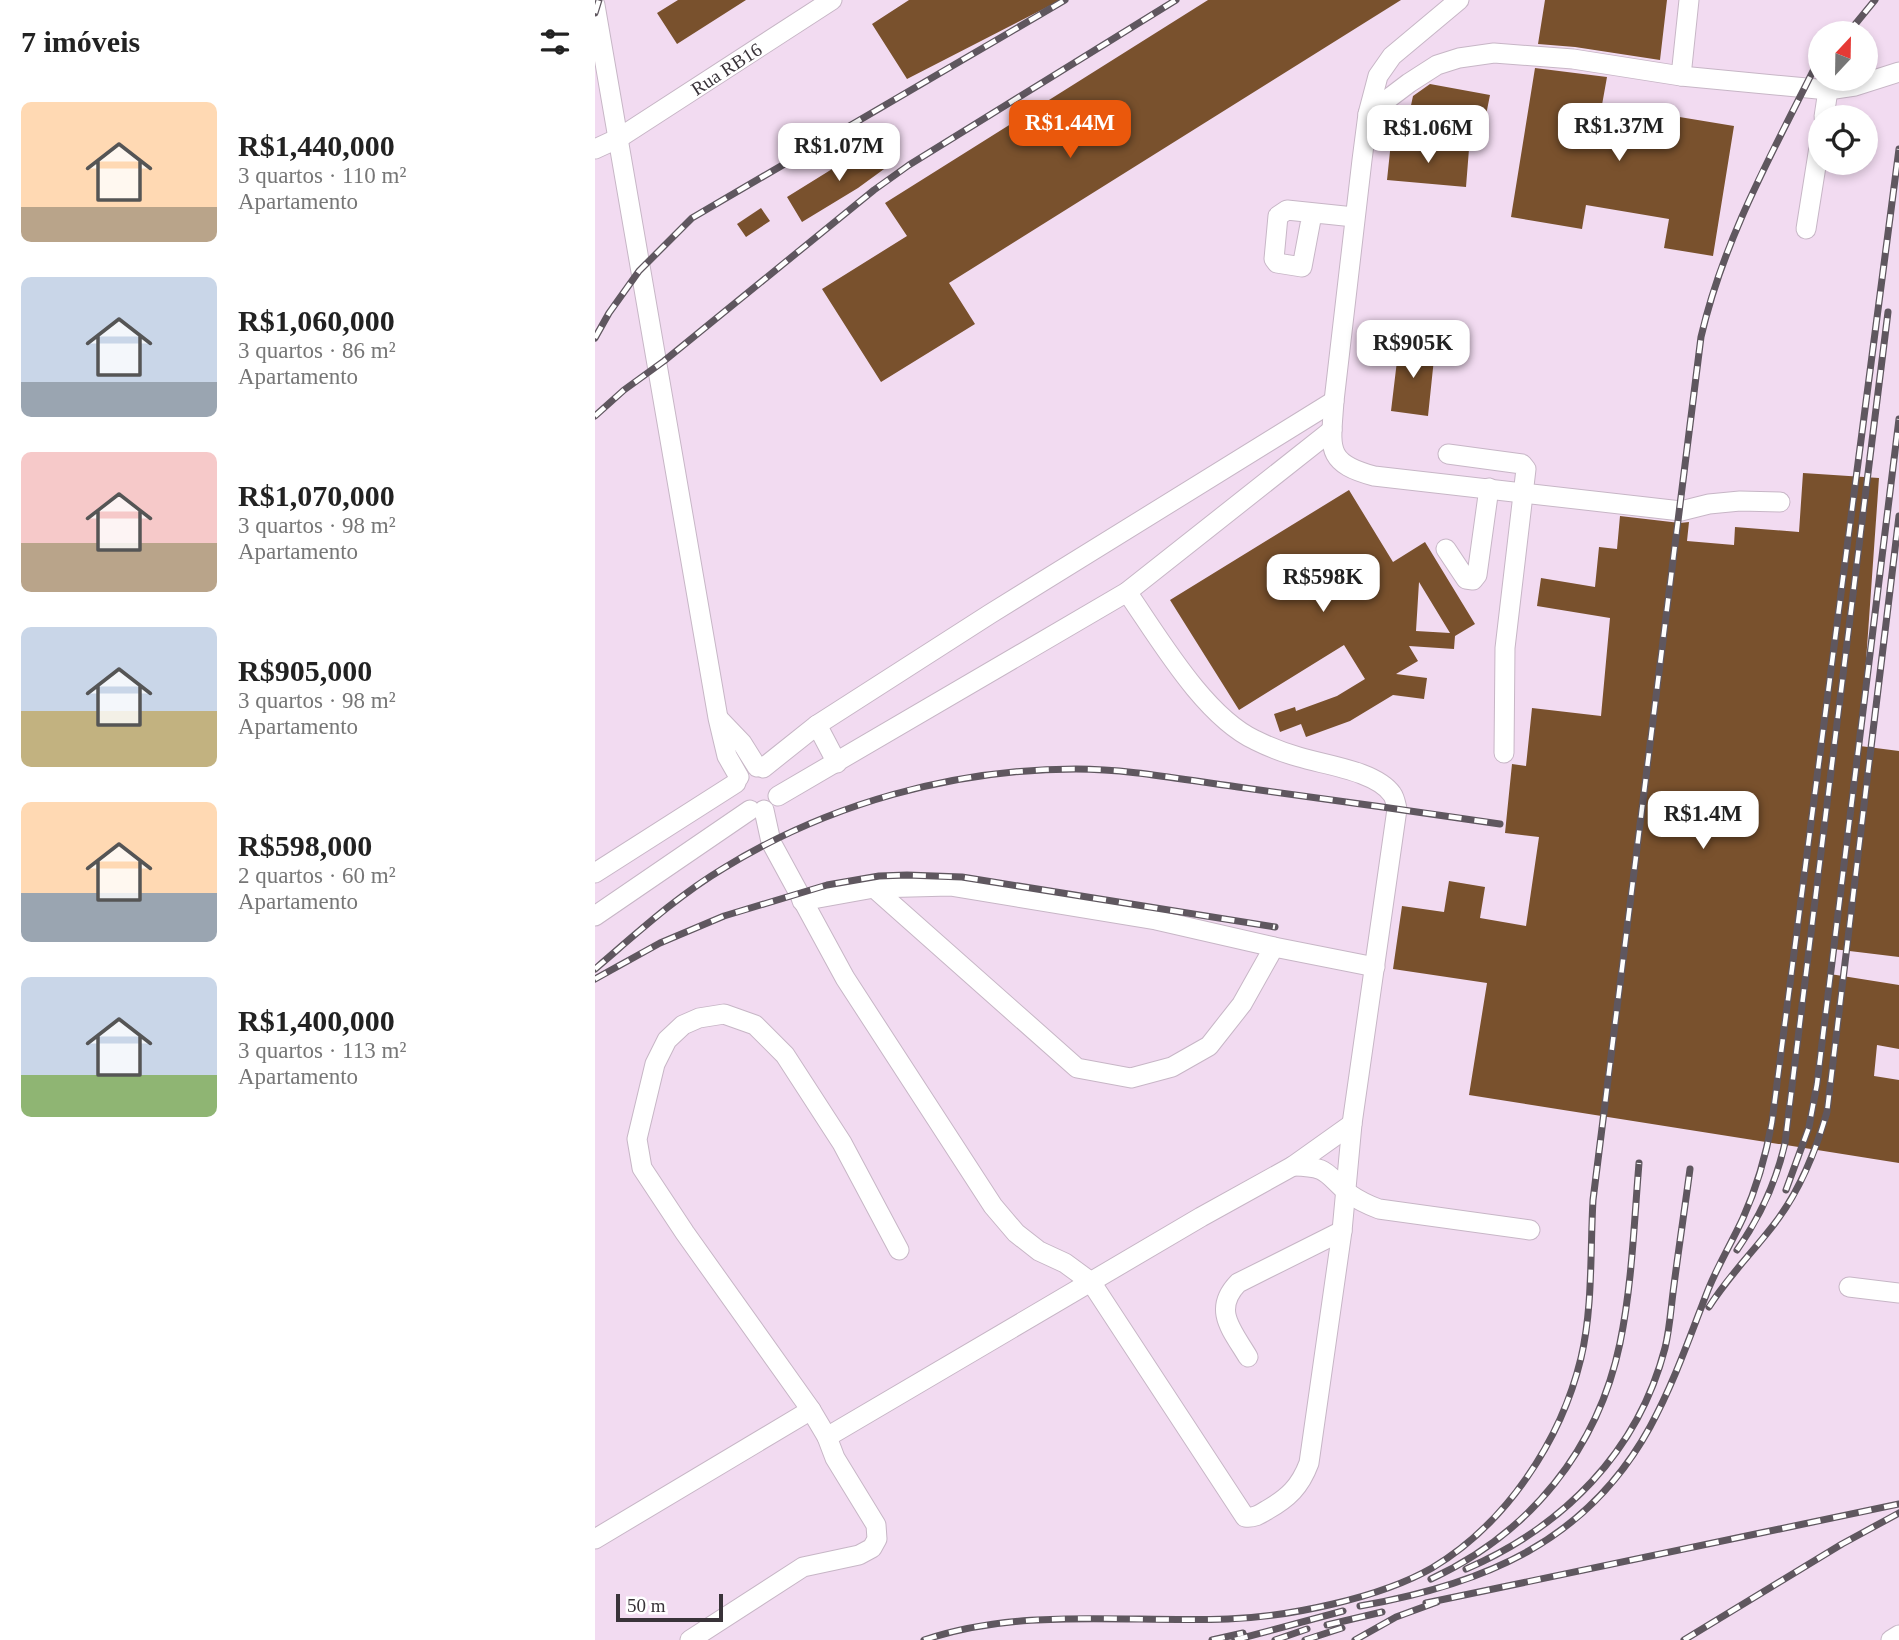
<!DOCTYPE html>
<html lang="pt">
<head>
<meta charset="utf-8">
<style>
	body { margin:0; font-family:Georgia,serif; background:#f6f6f6; color:#222; height:100vh; display:flex; flex-direction:column; font-size:26px; white-space:nowrap }
	* { box-sizing:border-box; margin:0 }
	p { font-size:23px; color:#767676 }
	.icon { flex:none; width:38px; height:38px; fill:none; stroke:currentColor; stroke-width:2; stroke-linecap:round; stroke-linejoin:round }
	.map { position:relative; flex:1; overflow:hidden }
	.sheet { display:flex; flex-direction:column; background:#fff; width:595px }
	.sheet>* { flex:none }
	.needle { width:46px; rotate:22deg }
	.fabs { position:absolute; left:1213px; top:21px; display:grid; gap:14px }
	.fabs a { display:grid; place-items:center; width:70px; height:70px; border-radius:50%; background:#fff; box-shadow:0 4px 10px #0003; font-size:35px }
	.scale { position:absolute; left:21px; bottom:18px; width:107px; box-sizing:border-box; padding-left:7px; border:4px solid #393339; border-top:0; font-size:19px; line-height:24px; white-space:nowrap; color:#393339; -webkit-text-stroke:5px #fff; paint-order:stroke }
	.price { position:absolute; translate:-50% -60px; padding:0 16px; border-radius:14px; background:#fff; color:#222; font-size:23px; line-height:46px; filter:drop-shadow(0 2px 4px #0008) }
	.price::after { content:''; position:absolute; left:50%; top:42px; width:21px; height:16px; margin-left:-10px; background:inherit; clip-path:polygon(0 0,100% 0,50% 100%) }
	.price.on { background:#ea580c; color:#fff }
	ul { padding:0; list-style:none }
	li { display:flex; align-items:center; gap:21px; height:175px; padding:0 21px }
	li span { display:grid; place-items:center; flex:none; width:196px; height:140px; border-radius:10px; color:#555 }
	li>.icon { margin-inline-start:auto }
	span .icon { width:84px; height:84px; fill:#fffc; stroke-width:1 }
	li b { font-size:30px }
	h2 { display:flex; justify-content:space-between; align-items:center; height:84px; padding:0 21px; font-size:30px }
	main { display:flex; flex:1; min-height:0 }
	.map>svg:first-child { display:block }
	.built { fill:#f2dbf1; fill-rule:evenodd }
	.building { fill:#79512d; fill-rule:evenodd }
	.lines { fill:none; stroke-linecap:round; stroke-linejoin:round }
	.minor-casing { stroke:#c7b6c6; stroke-width:21 }
	.minor { stroke:#fff; stroke-width:19 }
	.rail-casing { stroke:#5f575f; stroke-width:7 }
	.rail { stroke:#fff; stroke-width:4.5; stroke-dasharray:13; stroke-linecap:butt }
	.labels { text-anchor:middle; stroke-width:7; stroke-linejoin:round; paint-order:stroke }
	.street-label { font-size:19px; fill:#393339; stroke:#fff }
</style>
</head>
<body>
<main>
<section class="sheet">
<h2>7 imóveis<svg class="icon" aria-label="filters" viewBox="0 0 24 24"><path d="M4 7h16M4 17h16"/><circle cx="9" cy="7" r="2"/><circle cx="15" cy="17" r="2"/></svg></h2>
<ul>
<li><span style="background:linear-gradient(#ffd9b3 75%,#b9a48a 0)"><svg class="icon" aria-label="home" viewBox="0 0 24 24"><path d="M3 11l9-7 9 7M6 9v11h12V9"/></svg></span><div><b>R$1,440,000</b><p>3 quartos · 110 m²</p><p>Apartamento</p></div></li>
<li><span style="background:linear-gradient(#c9d6e8 75%,#9aa5b1 0)"><svg class="icon" aria-label="home" viewBox="0 0 24 24"><path d="M3 11l9-7 9 7M6 9v11h12V9"/></svg></span><div><b>R$1,060,000</b><p>3 quartos · 86 m²</p><p>Apartamento</p></div></li>
<li><span style="background:linear-gradient(#f6c9c9 65%,#b9a48a 0)"><svg class="icon" aria-label="home" viewBox="0 0 24 24"><path d="M3 11l9-7 9 7M6 9v11h12V9"/></svg></span><div><b>R$1,070,000</b><p>3 quartos · 98 m²</p><p>Apartamento</p></div></li>
<li><span style="background:linear-gradient(#c9d6e8 60%,#c2b280 0)"><svg class="icon" aria-label="home" viewBox="0 0 24 24"><path d="M3 11l9-7 9 7M6 9v11h12V9"/></svg></span><div><b>R$905,000</b><p>3 quartos · 98 m²</p><p>Apartamento</p></div></li>
<li><span style="background:linear-gradient(#ffd9b3 65%,#9aa5b1 0)"><svg class="icon" aria-label="home" viewBox="0 0 24 24"><path d="M3 11l9-7 9 7M6 9v11h12V9"/></svg></span><div><b>R$598,000</b><p>2 quartos · 60 m²</p><p>Apartamento</p></div></li>
<li><span style="background:linear-gradient(#c9d6e8 70%,#8fb573 0)"><svg class="icon" aria-label="home" viewBox="0 0 24 24"><path d="M3 11l9-7 9 7M6 9v11h12V9"/></svg></span><div><b>R$1,400,000</b><p>3 quartos · 113 m²</p><p>Apartamento</p></div></li>
</ul>
</section>
<div class="map">
<svg width="1304" height="1640" viewBox="0 0 1304 1640">
	<rect width="100%" height="100%" fill="#fbe9fa"/>
	<path class="built" d="M0,0H1304V1640H0ZM1225,33H1270V79H1225ZM1225,117H1270V163H1225Z"/>
	<path class="building" d="M83,0H151L82,44L62,13Z
		M314,0H466L312,79L277,24Z
		M613,0H806L354,283L380,324L286,382L227,289L312,236L290,203Z
		M950,0H1072L1065,60L980,47L943,44Z
		M940,68L1012,77L1005,116L1034,121L1036,109L1139,126L1118,256L1069,248L1074,219L991,205L987,229L916,217Z
		M835,84L895,95L891,115L882,113L880,122L815,110L818,96Z
		M287,142L300,161L263,188L207,222L192,197L242,166L245,173Z
		M796,142L874,149L871,187L792,180Z
		M166,208L175,221L151,237L142,224Z
		M804,344L840,349L833,416L796,411Z
		M1208,473L1284,478L1265,746L1304,751V957L1238,949L1235,974L1304,985V1049L1282,1045L1279,1076L1304,1080V1163L874,1095L892,983L798,969L807,906L849,912L854,881L890,887L885,918L931,926L944,837L910,833L917,764L931,766L937,708L1006,716L1015,618L942,606L946,578L1000,587L1004,547L1022,549L1025,516L1085,523L1094,522L1092,541L1139,545L1140,527L1204,532Z
		M754,490L798,562L830,542L880,624L860,636L859,649L814,646L823,661L801,674L832,678L829,699L798,695L755,721L711,737L706,724L685,732L679,714L700,707L701,711L742,696L770,679L749,645L644,710L575,600ZM824,582L855,633L821,631Z"/>
	<g class="lines">
		<g class="minor-casing">
			<g id="minor">
				<path d="M864,0L797,56L783,76L773,114L767,160L739,401C736,447 729,463 779,476L1086,511L1114,504L1145,501L1185,502"/>
				<path d="M0,5L123,718L132,756L144,777"/>
				<path d="M1086,76L1094,0"/>
				<path d="M773,114L814,83L842,65L864,58L899,53L978,59L1086,76L1233,90L1260,86L1304,72"/>
				<path d="M1229,117L1233,90"/>
				<path id="s1" d="M0,149L24,138L237,0"/>
				<path d="M717,214L707,267L682,263L679,259L683,216L692,210L759,217"/>
				<path d="M1211,229L1225,141"/>
				<path d="M853,454L927,464L931,469L910,648L909,753"/>
				<path d="M851,549L871,579L878,580L882,575L894,488"/>
				<path d="M124,719L147,743L162,767"/>
				<path d="M222,725L242,763"/>
				<path d="M168,768L222,725L395,614L739,401"/>
				<path d="M183,796L532,592L737,430"/>
				<path d="M169,810L176,842L250,978L398,1206L421,1233L444,1251L470,1263L496,1282L650,1517C659,1518 664,1515 672,1510C693,1498 705,1487 714,1463L747,1231L757,1124L802,809C801,805 800,798 797,794C781,771 730,765 704,757C690,753 674,747 660,740C609,716 564,638 532,592"/>
				<path d="M0,873L141,783"/>
				<path d="M279,888L482,1068L536,1078L577,1067L614,1046L647,1004L679,947L780,967"/>
				<path d="M207,901L279,888L355,886L561,920L679,947"/>
				<path d="M0,916L155,810"/>
				<path d="M698,1166C734,1167 729,1172 753,1193C763,1200 773,1205 784,1209L935,1230"/>
				<path d="M1254,1287L1304,1293"/>
				<path d="M653,1357C637,1330 617,1310 643,1283L747,1231"/>
				<path d="M232,1437L606,1217L698,1166L757,1124"/>
				<path d="M0,1539L216,1410"/>
				<path d="M95,1640L208,1567L264,1555L277,1548L282,1539L281,1525L240,1458L232,1437L216,1410L90,1233L47,1168L42,1139L60,1064L72,1040L88,1025L104,1018L129,1014L160,1025L190,1055L247,1143L304,1250"/>
				<path d="M1296,1640L1304,1635"/>
			</g>
		</g>
		<use href="#minor" class="minor"/>
		<g class="rail-casing">
			<path id="rail" d="M0,13L4,0
				M1253,33L1280,0
				M0,338L14,313L44,271L97,218L470,0
				M0,416L29,390L69,361L279,190L314,165L581,0
				M0,969C41,934 82,896 129,868C233,804 358,769 481,769C535,769 589,780 643,787C730,799 818,811 905,824
				M0,979L65,943L129,916L232,885L284,876L312,875L367,877L680,927
				M1191,1190L1214,1127L1222,1084L1304,419
				M1142,1250C1165,1217 1181,1183 1190,1143L1293,312
				M1114,1307C1134,1275 1161,1249 1183,1219C1207,1186 1221,1150 1232,1112L1304,516
				M871,1569C968,1527 1043,1452 1070,1348C1075,1328 1076,1306 1079,1285C1084,1246 1090,1207 1095,1169
				M836,1579C935,1533 1003,1449 1025,1343C1037,1285 1039,1223 1044,1163
				M831,1603L1304,1504
				M765,1606C889,1584 992,1542 1055,1427C1079,1383 1095,1336 1113,1290C1123,1265 1137,1242 1148,1218C1162,1187 1171,1155 1177,1122L1304,149
				M732,1625L787,1612
				M329,1640C427,1607 532,1623 633,1619C693,1617 785,1598 837,1568C911,1524 966,1441 986,1358C998,1307 995,1252 998,1200L1106,337C1129,237 1180,148 1225,57
				M617,1640L648,1633
				M640,1640L748,1611
				M680,1640L712,1629
				M710,1640L747,1628
				M760,1640L801,1617L842,1602
				M1089,1640L1247,1544L1304,1513"/>
		</g>
		<use href="#rail" class="rail"/>
	</g>
	<g class="labels">
		<g class="street-label">
			<text dy="7" stroke="none"><textPath href="#s1" startOffset="154">Rua RB16</textPath></text>
		</g>
	</g>
</svg>
<div class="fabs">
<a><svg class="needle" viewBox="-14 -14 28 28"><path d="M0-13l5 13h-10z" fill="#e53935"/><path d="M0 13l5-13h-10z" fill="#767676"/></svg></a>
<a><svg class="icon" aria-label="locate" viewBox="0 0 24 24"><circle cx="12" cy="12" r="6"/><path d="M12 2v4M12 18v4M2 12h4M18 12h4"/></svg></a>
</div>
<div class="scale">50 m</div>
<b class="price on" style="left:475px;top:160px">R$1.44M</b>
<b class="price" style="left:1024px;top:163px">R$1.37M</b>
<b class="price" style="left:833px;top:165px">R$1.06M</b>
<b class="price" style="left:244px;top:183px">R$1.07M</b>
<b class="price" style="left:818px;top:380px">R$905K</b>
<b class="price" style="left:728px;top:614px">R$598K</b>
<b class="price" style="left:1108px;top:851px">R$1.4M</b>
</div>
</main>
</body>
</html>
